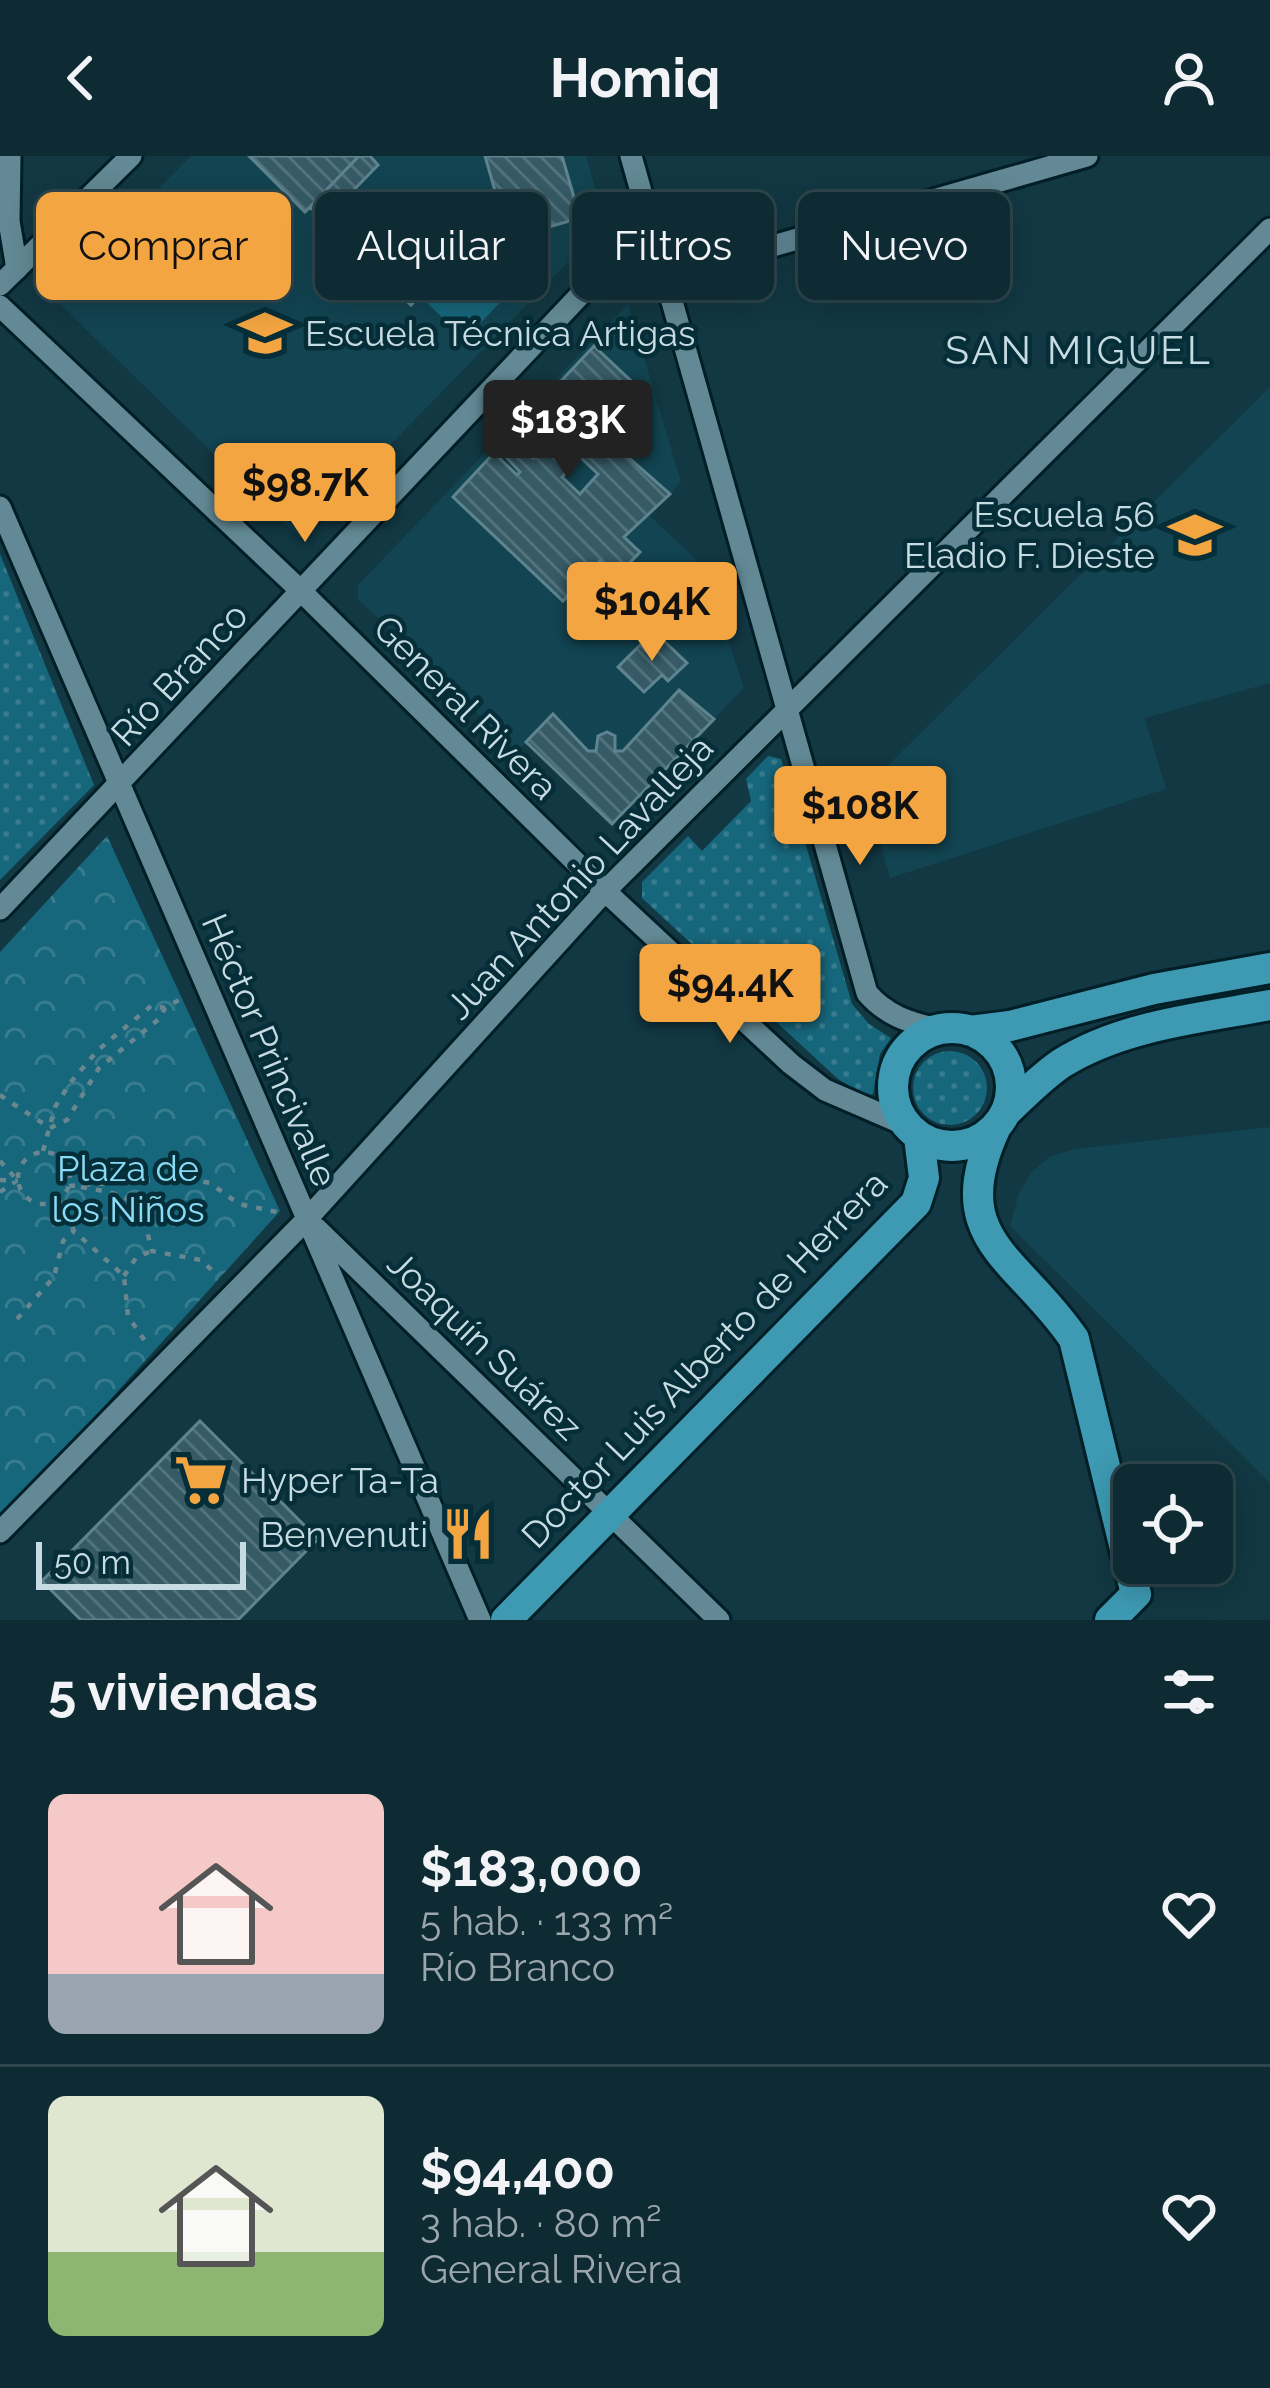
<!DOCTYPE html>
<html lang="es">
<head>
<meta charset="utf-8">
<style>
	body { margin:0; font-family:Raleway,sans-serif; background:#1c363e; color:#f1f3f6; height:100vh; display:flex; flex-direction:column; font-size:45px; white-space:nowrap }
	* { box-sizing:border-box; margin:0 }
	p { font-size:39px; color:#9ba7ac }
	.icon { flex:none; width:66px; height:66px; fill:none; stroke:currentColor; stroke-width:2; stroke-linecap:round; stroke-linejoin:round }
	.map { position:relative; height:1464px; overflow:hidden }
	.details { display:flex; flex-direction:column; background:#0e2a32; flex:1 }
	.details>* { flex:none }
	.top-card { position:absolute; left:36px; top:36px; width:1200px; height:108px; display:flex; gap:24px }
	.buttons { position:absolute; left:1113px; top:1308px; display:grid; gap:24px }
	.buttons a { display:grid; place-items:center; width:120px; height:120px; border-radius:18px; background:#0e2a32; box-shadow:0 6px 30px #0003,0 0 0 3px #2e464d; font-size:60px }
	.scale { position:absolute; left:36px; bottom:30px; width:210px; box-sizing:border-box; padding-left:12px; border:6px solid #c7dbe2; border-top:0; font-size:33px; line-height:42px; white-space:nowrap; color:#c7dbe2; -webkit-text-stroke:9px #062e38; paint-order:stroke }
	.price { position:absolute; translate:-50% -102px; padding:0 27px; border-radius:12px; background:#f2a541; color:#111; font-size:39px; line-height:78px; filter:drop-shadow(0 3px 6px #0008) }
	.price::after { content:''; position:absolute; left:50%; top:72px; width:36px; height:27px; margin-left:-18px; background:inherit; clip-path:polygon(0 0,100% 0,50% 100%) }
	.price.current { background:#222; color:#fff }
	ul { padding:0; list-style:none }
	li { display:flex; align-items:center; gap:36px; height:300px; padding:0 48px }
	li+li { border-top:3px solid #2e464d }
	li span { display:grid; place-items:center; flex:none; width:336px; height:240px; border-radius:18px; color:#555 }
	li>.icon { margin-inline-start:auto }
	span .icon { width:144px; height:144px; fill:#fffc; stroke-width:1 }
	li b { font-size:51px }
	h2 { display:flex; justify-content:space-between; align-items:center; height:144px; padding:0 48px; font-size:51px }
	.tag { padding:0 42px; border-radius:18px; background:#0e2a32; box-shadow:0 6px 30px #0003,0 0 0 3px #2e464d; font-size:42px; line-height:108px }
	.tag.current { background:#f2a541; color:#111 }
	header { display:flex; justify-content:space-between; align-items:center; height:156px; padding:0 48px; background:#0e2a32; font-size:54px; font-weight:700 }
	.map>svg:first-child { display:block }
	.built { fill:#124451 }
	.grass { fill:url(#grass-dots) }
	.park { fill:url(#park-crowns) }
	.garden { fill:#17677c }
	.building { fill:url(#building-back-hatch); stroke:#5e8490; stroke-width:3; fill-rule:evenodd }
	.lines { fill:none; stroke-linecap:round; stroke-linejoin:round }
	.street-casing { stroke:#021e26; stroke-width:27 }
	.primary-casing { stroke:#021e26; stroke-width:36 }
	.path { stroke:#6a8790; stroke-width:4.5; stroke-dasharray:6 9; stroke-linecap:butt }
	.street { stroke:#628995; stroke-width:21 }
	.primary { stroke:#3d9ab2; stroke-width:30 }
	.labels { text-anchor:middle; stroke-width:9; stroke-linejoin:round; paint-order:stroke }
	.poi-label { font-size:36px; fill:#c7dbe2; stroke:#062e38; text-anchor:start }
	.street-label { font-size:36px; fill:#c7dbe2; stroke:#062e38 }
	.park-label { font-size:36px; fill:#89dbf5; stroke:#062e38 }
	.neighbourhood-label { font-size:39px; letter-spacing:3px; fill:#c7dbe2; stroke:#062e38 }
</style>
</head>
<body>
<header><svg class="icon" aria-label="back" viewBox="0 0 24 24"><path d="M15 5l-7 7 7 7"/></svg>Homiq<svg class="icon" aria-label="person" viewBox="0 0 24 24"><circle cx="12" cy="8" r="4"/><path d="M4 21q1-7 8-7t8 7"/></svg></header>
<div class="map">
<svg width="1270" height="1464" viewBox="0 0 1270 1464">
	<defs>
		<pattern id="grass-dots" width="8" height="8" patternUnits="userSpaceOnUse" patternTransform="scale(3)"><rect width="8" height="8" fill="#17677c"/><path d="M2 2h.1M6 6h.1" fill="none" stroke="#377c8e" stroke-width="1.8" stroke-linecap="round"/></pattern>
		<pattern id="park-crowns" width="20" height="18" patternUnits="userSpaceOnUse" patternTransform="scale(3)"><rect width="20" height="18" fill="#17677c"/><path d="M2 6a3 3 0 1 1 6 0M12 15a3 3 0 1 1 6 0" fill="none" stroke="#377c8e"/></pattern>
		<pattern id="building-back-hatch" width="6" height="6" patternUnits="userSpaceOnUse" patternTransform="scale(3)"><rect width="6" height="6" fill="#365b67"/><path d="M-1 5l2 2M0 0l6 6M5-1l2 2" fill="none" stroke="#52727c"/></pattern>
	</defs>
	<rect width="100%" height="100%" fill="#123843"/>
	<path class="built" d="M191,0H586L603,59L600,73L300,382L58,146V133Z
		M628,148L681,326L650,360L705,412L744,532L612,668L526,587L517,595L358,443V429Z
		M1270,231V527L1145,562L1166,633L890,722L865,632Z
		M1270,971V1327L1010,1070L1019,1037L1032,1016L1049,1001L1075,993Z"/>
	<path class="grass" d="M0,398L94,629L0,724Z
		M768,600L781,603L852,848L869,868L891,882L880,898L873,938L867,940L838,923L642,742V726L688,680L702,695L751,645L746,623Z
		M913 932a37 37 0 1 1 74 0a37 37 0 1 1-74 0Z"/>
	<path class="park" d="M107,680L280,1055L0,1366V796Z"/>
	<path class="garden" d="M478,91L518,128L465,183L426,146Z"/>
	<path class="building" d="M249,0H359L305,56Z
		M359,0H370L378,9L344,44L391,90L442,37L478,72L411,149L310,51Z
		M485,0H562L580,62L538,74L542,85L512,94Z
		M594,190L643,236L603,279L670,338L624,381L640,396L616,421L600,405L563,445L453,341L494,297L517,319L520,316L507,302L509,293L518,290L533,302L537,298L513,276ZM580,301L598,318L580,338L562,321Z
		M660,481L687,507L668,525L662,519L644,536L618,511L640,489L646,495Z
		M679,534L714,563L612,668L526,586L553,558L588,595H596L598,580L607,576L615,580V595H623Z
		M200,1265L318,1383L238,1464H81L42,1425Z"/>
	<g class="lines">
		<g class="street-casing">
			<path id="street" d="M10,0L9,65L17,113
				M631,0L867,837C887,860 908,866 937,873
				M668,120L1087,0
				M0,129L131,0
				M0,150L301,435L605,735L791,908L825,934L906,969
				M0,351L480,1464
				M0,753L651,64
				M316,1072L719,1464
				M0,1376L307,1063L605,735L1270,73"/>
		</g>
		<g class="primary-casing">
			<path id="primary" d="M893 931a59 59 0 1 1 118 0a59 59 0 1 1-118 0Z
				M970,875L1010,870L1154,833L1270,812
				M1005,957C1023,940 1041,921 1062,907C1123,869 1201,862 1270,849
				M996,971C943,1084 1018,1100 1074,1183L1136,1438L1110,1464
				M506,1464L916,1047L924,1022L919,981"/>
		</g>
		<path class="path" d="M0,939L50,972L67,964L99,912L160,862L165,852
			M43,995L55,951L70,927L98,894L151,850L165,852L184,841
			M18 1022a26 26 0 1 1 52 0a26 26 0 1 1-52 0Z
			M0,1005L18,1025
			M0,1024L18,1025
			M69,1030L185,1022L210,1027L239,1048L277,1056
			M81,1031C134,1040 139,1041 152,1095L201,1104L217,1119
			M0,1036L15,1026
			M59,1044L74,1075L124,1120L128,1160L149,1191
			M124,1120L136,1102L149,1096
			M17,1163L54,1121L63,1085L74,1075"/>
		<use href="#street" class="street"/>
		<use href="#primary" class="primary"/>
	</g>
	<defs>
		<g id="school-bare" transform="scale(4.14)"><path d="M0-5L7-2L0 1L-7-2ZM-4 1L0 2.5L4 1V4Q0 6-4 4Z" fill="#f2a541" stroke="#062e38" stroke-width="2.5" paint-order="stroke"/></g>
		<g id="supermarket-bare" transform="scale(4.14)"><path d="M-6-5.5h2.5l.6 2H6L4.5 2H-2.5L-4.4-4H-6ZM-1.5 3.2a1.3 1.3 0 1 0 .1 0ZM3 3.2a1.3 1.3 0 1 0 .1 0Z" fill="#f2a541" stroke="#062e38" stroke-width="2.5" paint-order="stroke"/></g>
		<g id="restaurant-bare" transform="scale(4.14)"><path d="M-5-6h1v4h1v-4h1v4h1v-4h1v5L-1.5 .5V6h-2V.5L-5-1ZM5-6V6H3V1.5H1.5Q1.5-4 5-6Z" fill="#f2a541" stroke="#062e38" stroke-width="2.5" paint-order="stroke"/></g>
	</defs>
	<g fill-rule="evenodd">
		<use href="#school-bare" x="265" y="177"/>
		<use href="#school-bare" x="1195" y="379"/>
		<use href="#supermarket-bare" x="201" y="1324"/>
		<use href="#restaurant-bare" x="468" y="1378"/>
	</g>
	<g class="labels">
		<g class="poi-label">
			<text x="305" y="190">Escuela Técnica Artigas</text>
			<text x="1155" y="371" text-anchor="end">Escuela 56<tspan x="1155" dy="41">Eladio F. Dieste</tspan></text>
			<text x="241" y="1337">Hyper Ta-Ta</text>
			<text x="428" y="1391" text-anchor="end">Benvenuti</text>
		</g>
		<g class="street-label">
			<text transform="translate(179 518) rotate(-47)" y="13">Río Branco</text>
			<text transform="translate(466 551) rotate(45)" y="13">General Rivera</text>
			<text transform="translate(579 721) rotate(-47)" y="13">Juan Antonio Lavalleja</text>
			<text transform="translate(270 894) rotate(67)" y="13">Héctor Princivalle</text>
			<text transform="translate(485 1189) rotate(44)" y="13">Joaquín Suárez</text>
			<text transform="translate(704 1203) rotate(-46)" y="13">Doctor Luis Alberto de Herrera</text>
		</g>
		<g class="park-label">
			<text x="128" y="1025">Plaza de<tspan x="128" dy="41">los Niños</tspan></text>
		</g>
		<g class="neighbourhood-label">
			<text x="1079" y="208">SAN MIGUEL</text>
		</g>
	</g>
</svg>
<div class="buttons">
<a><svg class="icon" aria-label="locate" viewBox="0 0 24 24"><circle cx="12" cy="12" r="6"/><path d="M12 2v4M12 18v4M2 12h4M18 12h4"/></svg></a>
</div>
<div class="scale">50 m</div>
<b class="price current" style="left:568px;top:326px">$183K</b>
<b class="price" style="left:305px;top:389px">$98.7K</b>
<b class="price" style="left:652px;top:508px">$104K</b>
<b class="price" style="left:860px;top:712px">$108K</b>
<b class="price" style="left:730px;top:890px">$94.4K</b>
<div class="top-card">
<a class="tag current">Comprar</a>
<a class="tag">Alquilar</a>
<a class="tag">Filtros</a>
<a class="tag">Nuevo</a>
</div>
</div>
<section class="details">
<h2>5 viviendas<svg class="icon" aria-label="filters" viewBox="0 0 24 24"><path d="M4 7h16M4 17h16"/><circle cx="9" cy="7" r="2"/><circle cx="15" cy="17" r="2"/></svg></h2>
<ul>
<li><span style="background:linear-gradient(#f6c9c9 75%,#9aa5b1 0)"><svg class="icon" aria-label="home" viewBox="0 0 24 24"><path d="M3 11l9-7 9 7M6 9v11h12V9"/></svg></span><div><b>$183,000</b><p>5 hab. · 133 m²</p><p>Río Branco</p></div><svg class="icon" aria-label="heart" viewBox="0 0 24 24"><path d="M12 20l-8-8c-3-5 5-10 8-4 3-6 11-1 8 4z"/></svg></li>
<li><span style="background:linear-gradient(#dfe7d0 65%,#8fb573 0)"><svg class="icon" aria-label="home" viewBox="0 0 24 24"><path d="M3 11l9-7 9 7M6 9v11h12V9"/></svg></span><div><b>$94,400</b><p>3 hab. · 80 m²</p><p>General Rivera</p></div><svg class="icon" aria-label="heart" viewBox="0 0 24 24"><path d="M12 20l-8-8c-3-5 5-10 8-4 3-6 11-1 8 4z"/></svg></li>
</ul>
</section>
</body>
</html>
